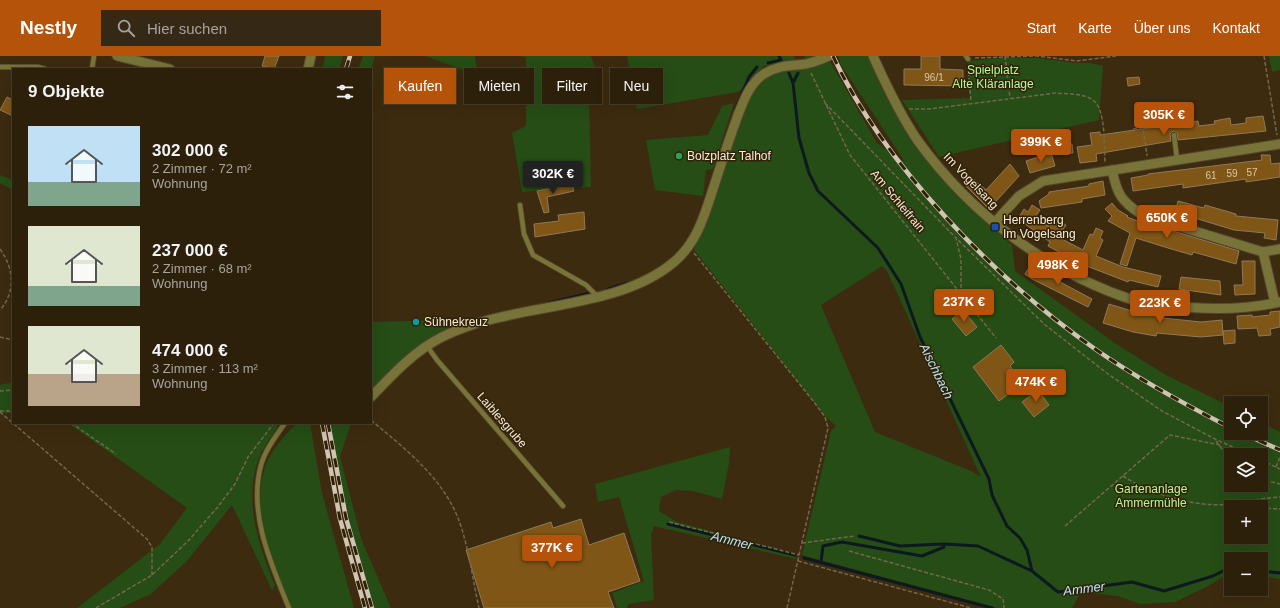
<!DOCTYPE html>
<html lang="de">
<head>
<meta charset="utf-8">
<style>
	body { margin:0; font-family:Helvetica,sans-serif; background:#352814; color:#f1f3f6; height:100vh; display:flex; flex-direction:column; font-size:15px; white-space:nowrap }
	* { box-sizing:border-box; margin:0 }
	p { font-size:13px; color:#a7a39d }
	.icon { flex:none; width:22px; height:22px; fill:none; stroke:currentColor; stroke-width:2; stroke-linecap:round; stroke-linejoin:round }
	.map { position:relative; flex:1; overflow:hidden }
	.details { position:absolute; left:12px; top:12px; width:360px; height:356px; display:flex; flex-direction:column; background:#2d200b; border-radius:0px; box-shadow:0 4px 16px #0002,0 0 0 1px #483e2c }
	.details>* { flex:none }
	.top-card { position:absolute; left:384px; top:12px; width:380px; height:36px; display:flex; gap:8px }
	.buttons { position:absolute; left:1224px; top:340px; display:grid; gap:8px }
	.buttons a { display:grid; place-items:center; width:44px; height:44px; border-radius:0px; background:#2d200b; box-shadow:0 4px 16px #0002,0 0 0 1px #483e2c; font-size:20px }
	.price { position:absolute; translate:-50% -34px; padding:0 9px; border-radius:4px; background:#b45309; color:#fff; font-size:13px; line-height:26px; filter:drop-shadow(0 1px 2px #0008) }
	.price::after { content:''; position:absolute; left:50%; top:24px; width:12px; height:9px; margin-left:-6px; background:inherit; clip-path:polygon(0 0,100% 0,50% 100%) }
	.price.on { background:#222; color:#fff }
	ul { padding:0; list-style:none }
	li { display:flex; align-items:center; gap:12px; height:100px; padding:0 16px }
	li span { display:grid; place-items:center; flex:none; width:112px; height:80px; border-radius:0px; color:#555 }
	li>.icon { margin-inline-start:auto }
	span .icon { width:48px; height:48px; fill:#fffc; stroke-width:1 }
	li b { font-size:17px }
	h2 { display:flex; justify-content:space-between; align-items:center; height:48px; padding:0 16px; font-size:17px }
	.tag { padding:0 14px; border-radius:0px; background:#2d200b; box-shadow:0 4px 16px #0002,0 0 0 1px #483e2c; font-size:14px; line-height:36px }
	.tag.on { background:#b45309; color:#fff }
	header { display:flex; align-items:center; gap:24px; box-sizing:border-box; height:56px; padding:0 20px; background:#b45309; color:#fff }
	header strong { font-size:19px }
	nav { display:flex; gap:22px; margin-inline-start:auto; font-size:14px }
	.search { width:280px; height:36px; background:#352814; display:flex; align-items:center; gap:10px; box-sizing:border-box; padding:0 14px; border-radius:0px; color:#a7a39d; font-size:15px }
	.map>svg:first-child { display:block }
	.green { fill:#254d15; fill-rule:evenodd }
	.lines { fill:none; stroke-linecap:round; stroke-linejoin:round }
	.stream { stroke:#0c1a20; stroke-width:3 }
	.building { fill:#805616; stroke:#8f785c }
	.lane-casing { stroke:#56462c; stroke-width:6 }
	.street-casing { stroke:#56462c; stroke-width:11 }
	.path { stroke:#76664e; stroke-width:1.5; stroke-dasharray:4 2; stroke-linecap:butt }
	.lane { stroke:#787339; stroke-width:4.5 }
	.street { stroke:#787339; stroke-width:9 }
	.rail-casing { stroke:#d1c4b2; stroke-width:4.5 }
	.rail { stroke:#312105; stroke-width:3; stroke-dasharray:9; stroke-linecap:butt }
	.leisure-dot { fill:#2e9e5b; stroke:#312105; stroke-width:1.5 }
	.transit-dot { fill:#1a4fb4; stroke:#312105; stroke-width:1.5 }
	.culture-dot { fill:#0f9aa8; stroke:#312105; stroke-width:1.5 }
	.labels { text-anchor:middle; stroke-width:3; stroke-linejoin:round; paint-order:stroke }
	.number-label { font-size:10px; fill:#d9c6aa }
	.park-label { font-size:12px; fill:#b1fb99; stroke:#312105 }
	.poi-label { font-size:12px; fill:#f7ecdc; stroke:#312105; text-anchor:start }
	.street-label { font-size:12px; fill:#f7ecdc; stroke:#312105 }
	.water-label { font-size:13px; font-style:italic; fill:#b5e5fc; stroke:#312105 }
</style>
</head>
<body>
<header>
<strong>Nestly</strong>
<div class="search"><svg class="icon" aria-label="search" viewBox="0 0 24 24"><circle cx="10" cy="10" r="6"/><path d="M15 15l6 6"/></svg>Hier suchen</div>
<nav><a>Start</a><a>Karte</a><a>Über uns</a><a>Kontakt</a></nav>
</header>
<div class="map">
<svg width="1280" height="552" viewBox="0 0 1280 552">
	<rect width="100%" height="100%" fill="#3c2b0f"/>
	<path class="green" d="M325,0H343L339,13H319L323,11Z
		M363,0H375L371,14L358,13Z
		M425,0H475L478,19Z
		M518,0H591L601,27L589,37L591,131L522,136L512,77L526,70V1Z
		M627,0H794L795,4L764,10L738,36L637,53Z
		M804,0H827L877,87L905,106L841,9L838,0H867L886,41L925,101L961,143L1012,189L1015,215L1119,290L1166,319L1231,351V377H1261V366L1280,376V523L1261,520V503H1231V520H1224L1210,529L1175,546L1140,548L1118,540L1081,536L1072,552H997L802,499L831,375L836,370L826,361L694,194L745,49L757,28L779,14L807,7ZM882,210L887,215L981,421L971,415L875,376L821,249ZM1231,399H1261V429H1231ZM1231,451H1261V481H1231Z
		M1269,0H1280V14L1272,16Z
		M1002,2H1037L1076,7H1090L1103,10L1099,64L939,101L902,44L970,42L968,5Z
		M734,47L713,113L706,114L703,140L655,134L646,84L708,79L722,50Z
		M0,119L13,124V134L0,127Z
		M440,264L450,273L371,335V266Z
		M13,326V357H0V329Z
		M68,367H275L278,371C270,383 261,394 257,408C244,450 260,491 275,530L272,534L232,449L187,505L151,538L120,552H77L160,488L187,452Z
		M301,367H310L322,437L354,552H292C273,503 239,434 279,387C286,379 291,370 301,367Z
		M329,367H351L340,401L362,485L391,552H374L354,489Z
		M730,391L729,407L722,443L693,435L676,434L661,441L659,455L677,466L796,498V503L654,470L651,479L654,544L628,548L627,552H617L612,537L644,525L619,441L598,446L595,428Z"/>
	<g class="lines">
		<path class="stream" d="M768,7L781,4L779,0
			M789,17L793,27L799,82L809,117L818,135L878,192L901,228L920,281L989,423L992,439L1007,470L1020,482L1027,494L1032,515
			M793,27L798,17
			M736,52L749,21L757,11
			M608,233L627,227
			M549,247L590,237
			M668,468L795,499
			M859,480L900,490L944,488L978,490L1032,515L1058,536L1132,526L1164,535L1213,520L1231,511
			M804,502L992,552
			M821,506L823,490L842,486L922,500L944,491V488
			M1261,515L1280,517"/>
	</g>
	<path class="building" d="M265,0H279L274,13L262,10Z
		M921,0H940V13L963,14V30L904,29V13H921Z
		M1139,21L1140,28L1128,30L1127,22Z
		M7,41L13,44V60L0,54Z
		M1263,60L1266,75L1178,84L1177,77L1173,75L1170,78L1171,85L1096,98L1097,105L1080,107L1077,91L1092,89L1090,77L1100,76V79L1198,65L1199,70L1215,68L1214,65L1230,62L1231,69L1246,67V62Z
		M1072,88L1073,97L1064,98L1063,89Z
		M1051,97L1055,110L1030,117L1026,105Z
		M1261,99H1270L1271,108L1280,107V121L1246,126V123L1183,132V128L1133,135L1131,122L1148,119V118L1262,104Z
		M1010,108L1019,120L989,153L963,127L970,120L986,134Z
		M1103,125L1105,139L1082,143V146L1041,152L1039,145L1049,138V136L1089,130V128Z
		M572,128L574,135L547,141L549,156L544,157L537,135Z
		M1178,145L1204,152L1205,149L1236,158V160L1278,164L1276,184L1264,182L1265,177L1234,174L1175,156Z
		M1112,147L1118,154L1128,160L1127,161L1156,172L1157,170L1239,195L1236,208L1193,196L1192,199L1168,192L1136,182L1127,210L1120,208L1130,177L1108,165L1112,160L1105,153Z
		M1032,149L1040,154L1035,161L1048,170L1053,161L1066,169L1058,181L1083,194L1090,178L1093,179L1096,172L1103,175L1100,182L1103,184L1096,200L1123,211L1161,220L1158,231L1129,224L1128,226L1079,207L1048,190L1050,186L1018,163L1024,153L1028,156Z
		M584,156L585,173L535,181L534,168L559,165L558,159Z
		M1242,205H1255V238L1235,239L1234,229H1243Z
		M1030,210L1092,243L1088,251L1032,223L1025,218Z
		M1181,221L1220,225L1221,239L1179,233Z
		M1109,248L1132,255L1163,261V262L1201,266L1222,264L1223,279L1201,281L1157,277L1156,280L1133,276L1103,267Z
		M963,254L977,271L966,280L952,263Z
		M1280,255V271L1270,273L1271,279L1259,280L1257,272L1238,273L1237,260L1252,259V261L1270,259V256Z
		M1235,274V287L1224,288L1223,275Z
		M1001,289L1014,306L1010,310L1023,327L999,345L973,311Z
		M1038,334L1049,349L1034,361L1022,346Z
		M581,463L589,489L624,477L640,525L608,536L614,552H484L466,494L551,466L553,472Z"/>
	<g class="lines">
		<g class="lane-casing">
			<path id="lane" d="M966,0L968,3
				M0,11H38L45,13
				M92,13L94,0
				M1174,79L1177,103
				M520,149L524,178L533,199L586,229L597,240
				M427,290L437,304L563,450
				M285,367C276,380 265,394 261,409C248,457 271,508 289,552"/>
		</g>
		<g class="street-casing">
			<path id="street" d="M117,0L170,13
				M873,0C886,29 900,59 918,85C971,158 1047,216 1133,244C1141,247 1151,247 1160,248C1200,254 1241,255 1280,246
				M308,13L311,0
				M1112,114C1117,138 1121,145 1142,159L1263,196L1280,193
				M995,166L1019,140L1043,125L1280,88
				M1263,196L1275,247
				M371,341C392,319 414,295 442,281C510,246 615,256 674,206C699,185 706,154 716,124C723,102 730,81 738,59C744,44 750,27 764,18C777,9 791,10 806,8C814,6 822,3 829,0"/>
		</g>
		<path class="path" d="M1005,0L1010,42
			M1264,0L1277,79
			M975,2L1036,0L1076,5L1116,0
			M968,10L971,46
			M811,17L850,99L996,282
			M825,47L956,182
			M909,53H929L1055,37C1067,38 1085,37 1094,45C1106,55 1104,91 1105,107
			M1133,73L1143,72L1147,100
			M0,193C14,212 16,236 0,254
			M694,197L814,346L825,361L828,372L787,552
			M961,238V203L956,182L1044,268L1108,318L1162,355L1215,383L1250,399
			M0,281L13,284
			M0,335L13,334
			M0,355H13
			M0,356L147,483L152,491V519
			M371,364C405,393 441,420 458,462C468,487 473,525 479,552
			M71,367L116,398
			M1216,385L1222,393L1234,399
			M1261,404L1280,413
			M1276,411L1280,401
			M1123,420C1151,438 1195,452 1228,448C1246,446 1262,442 1280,441
			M1261,420L1265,424L1280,428
			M1229,449L1240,451
			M1261,452L1280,453
			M669,466L799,499
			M1065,470L1170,379L1220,389
			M802,487L855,480
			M849,495L989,534L1003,543L1004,552
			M798,505L971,552
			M96,552L152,519L188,485L217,452L235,428L248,401L274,367"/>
		<use href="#lane" class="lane"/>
		<use href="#street" class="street"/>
		<g class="rail-casing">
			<path id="rail" d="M833,0C884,109 996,224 1095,293C1138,323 1184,348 1231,372
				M346,13L350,0
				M322,367L340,463L365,552
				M328,367L346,462L372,552
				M1242,377L1280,394"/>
		</g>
		<use href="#rail" class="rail"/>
	</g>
	<circle class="leisure-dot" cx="679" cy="100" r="4"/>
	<rect class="transit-dot" x="991" y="167" width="8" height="8" rx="2"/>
	<circle class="culture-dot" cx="416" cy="266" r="4"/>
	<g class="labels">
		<g class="number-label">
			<text x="934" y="25">96/1</text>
			<text x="1252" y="120">57</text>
			<text x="1232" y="121">59</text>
			<text x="1211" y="123">61</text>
		</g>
		<g class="park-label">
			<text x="993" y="18">Spielplatz<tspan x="993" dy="14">Alte Kläranlage</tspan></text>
			<text x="1151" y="437">Gartenanlage<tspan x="1151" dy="14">Ammermühle</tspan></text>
		</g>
		<g class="poi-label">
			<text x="687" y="104">Bolzplatz Talhof</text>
			<text x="1003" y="168">Herrenberg<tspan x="1003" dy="14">Im Vogelsang</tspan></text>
			<text x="424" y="270">Sühnekreuz</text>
		</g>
		<g class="street-label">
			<text transform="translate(971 125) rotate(46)" y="4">Im Vogelsang</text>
			<text transform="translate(898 145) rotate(50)" y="4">Am Schleifrain</text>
			<text transform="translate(502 364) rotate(49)" y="4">Laiblesgrube</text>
		</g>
		<g class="water-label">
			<text transform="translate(937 315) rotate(64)" y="5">Aischbach</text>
			<text transform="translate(732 484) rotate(14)" y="5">Ammer</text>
			<text transform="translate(1084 532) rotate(-7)" y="5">Ammer</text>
		</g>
	</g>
</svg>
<div class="buttons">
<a><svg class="icon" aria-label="locate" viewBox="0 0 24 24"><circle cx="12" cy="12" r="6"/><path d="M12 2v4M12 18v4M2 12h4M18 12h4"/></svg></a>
<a><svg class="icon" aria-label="layers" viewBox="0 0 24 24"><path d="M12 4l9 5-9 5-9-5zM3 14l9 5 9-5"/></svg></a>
<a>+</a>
<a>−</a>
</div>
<b class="price" style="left:1164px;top:80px">305K €</b>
<b class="price" style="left:1041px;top:107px">399K €</b>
<b class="price on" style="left:553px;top:139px">302K €</b>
<b class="price" style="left:1167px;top:183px">650K €</b>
<b class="price" style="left:1058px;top:230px">498K €</b>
<b class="price" style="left:964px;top:267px">237K €</b>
<b class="price" style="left:1160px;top:268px">223K €</b>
<b class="price" style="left:1036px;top:347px">474K €</b>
<b class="price" style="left:552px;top:513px">377K €</b>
<div class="top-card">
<a class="tag on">Kaufen</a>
<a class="tag">Mieten</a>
<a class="tag">Filter</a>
<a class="tag">Neu</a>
</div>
<section class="details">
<h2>9 Objekte<svg class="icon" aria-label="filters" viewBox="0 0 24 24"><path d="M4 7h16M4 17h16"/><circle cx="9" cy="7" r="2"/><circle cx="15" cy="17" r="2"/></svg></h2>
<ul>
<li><span style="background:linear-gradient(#bfe0f5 70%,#7fa58c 0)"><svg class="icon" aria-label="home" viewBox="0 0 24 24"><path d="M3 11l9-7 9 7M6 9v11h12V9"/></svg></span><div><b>302 000 €</b><p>2 Zimmer · 72 m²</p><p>Wohnung</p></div></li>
<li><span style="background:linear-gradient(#dfe7d0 75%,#7fa58c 0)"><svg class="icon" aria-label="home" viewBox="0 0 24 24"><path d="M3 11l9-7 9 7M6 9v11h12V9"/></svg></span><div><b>237 000 €</b><p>2 Zimmer · 68 m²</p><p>Wohnung</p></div></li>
<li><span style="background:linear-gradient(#dfe7d0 60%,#b9a48a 0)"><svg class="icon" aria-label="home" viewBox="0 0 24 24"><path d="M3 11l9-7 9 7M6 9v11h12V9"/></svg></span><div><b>474 000 €</b><p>3 Zimmer · 113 m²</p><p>Wohnung</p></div></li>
</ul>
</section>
</div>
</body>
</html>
